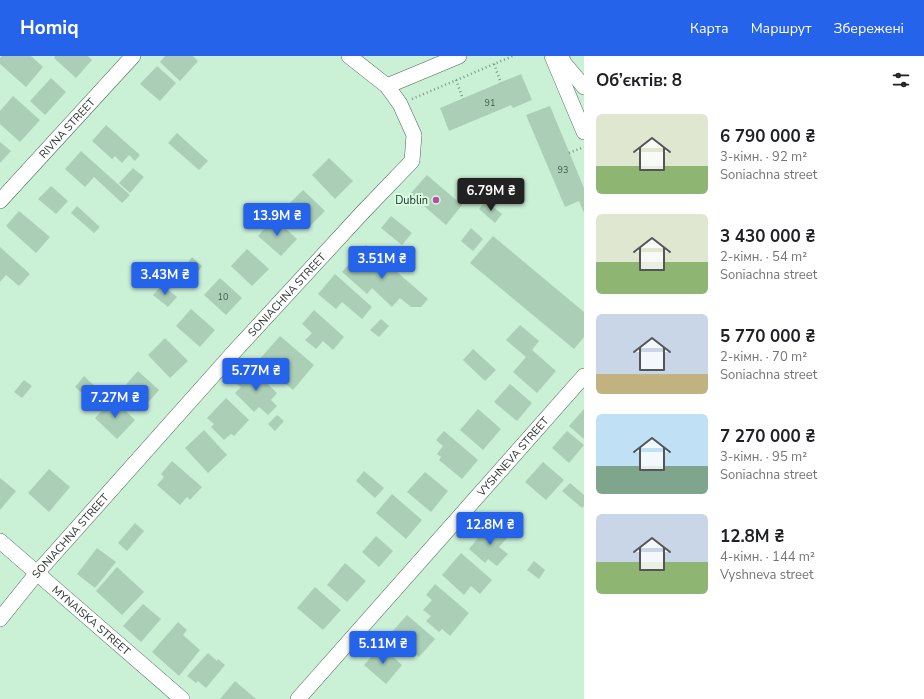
<!DOCTYPE html>
<html lang="uk">
<head>
<meta charset="utf-8">
<style>
	body { margin:0; font-family:"Nunito Sans",sans-serif; background:#f2f2f2; color:#202124; height:100vh; display:flex; flex-direction:column; font-size:15px; white-space:nowrap }
	* { box-sizing:border-box; margin:0 }
	p { font-size:13px; color:#757577 }
	.icon { flex:none; width:22px; height:22px; fill:none; stroke:currentColor; stroke-width:2; stroke-linecap:round; stroke-linejoin:round }
	.map { position:relative; flex:1; overflow:hidden }
	.drawer { display:flex; flex-direction:column; background:#fff; width:340px }
	.drawer>* { flex:none }
	.price { position:absolute; translate:-50% -34px; padding:0 9px; border-radius:4px; background:#2563eb; color:#fff; font-size:13px; line-height:26px; filter:drop-shadow(0 1px 2px #0008) }
	.price::after { content:''; position:absolute; left:50%; top:24px; width:12px; height:9px; margin-left:-6px; background:inherit; clip-path:polygon(0 0,100% 0,50% 100%) }
	.price.active { background:#222; color:#fff }
	ul { padding:0; list-style:none }
	li { display:flex; align-items:center; gap:12px; height:100px; padding:0 12px }
	li span { display:grid; place-items:center; flex:none; width:112px; height:80px; border-radius:6px; color:#555 }
	li>.icon { margin-inline-start:auto }
	span .icon { width:48px; height:48px; fill:#fffc; stroke-width:1 }
	li b { font-size:17px }
	h2 { display:flex; justify-content:space-between; align-items:center; height:48px; padding:0 12px; font-size:17px }
	header { display:flex; align-items:center; gap:24px; box-sizing:border-box; height:56px; padding:0 20px; background:#2563eb; color:#fff }
	header strong { font-size:19px }
	nav { display:flex; gap:22px; margin-inline-start:auto; font-size:14px }
	main { display:flex; flex:1; min-height:0 }
	.map>svg:first-child { display:block }
	.building { fill:#aacfb6 }
	.lines { fill:none; stroke-linecap:round; stroke-linejoin:round }
	.minor-casing { stroke:#476953; stroke-width:16 }
	.path { stroke:#7c9785; stroke-width:2.5; stroke-dasharray:1 3; stroke-linecap:butt }
	.minor { stroke:#fff; stroke-width:15 }
	.poi-dot { fill:#bb4ba7; stroke:#d7fde3; stroke-width:1.5 }
	.labels { text-anchor:middle; stroke-width:4; stroke-linejoin:round; paint-order:stroke }
	.number-label { font-size:9px; fill:#45594c }
	.street-label { font-size:11px; fill:#233228; stroke:#d7fde3 }
	.poi-label { font-size:11px; fill:#233228; stroke:#d7fde3; text-anchor:end }
</style>
</head>
<body>
<header>
<strong>Homiq</strong>
<nav><a>Карта</a><a>Маршрут</a><a>Збережені</a></nav>
</header>
<main>
<div class="map">
<svg width="584" height="643" viewBox="0 0 584 643">
	<rect width="100%" height="100%" fill="#caf0d6"/>
	<path class="building" d="M2,0H31L43,11L26,31L0,8V2Z
		M55,0H88L92,4L76,22L54,2Z
		M165,0H193L198,5L180,25L160,6Z
		M157,10L176,27L160,45L140,28Z
		M521,18L532,44L513,52L511,49L449,75L440,52Z
		M51,22L66,36L45,59L30,45Z
		M13,40L40,64L20,86L0,68V55Z
		M550,50L584,132V157L579,145L565,151L526,59Z
		M106,69L140,99L135,105L129,99L122,107L115,100L112,103L92,85Z
		M177,77L208,105L199,114L168,87Z
		M0,86L11,95L0,107Z
		M81,95L130,139L122,147L94,121L85,131L65,113Z
		M329,102L353,125L335,143L312,119Z
		M133,112L144,121L130,137L119,127Z
		M427,119L462,149L446,169L410,138Z
		M51,130L68,145L56,158L38,143Z
		M303,134L325,155L308,172L286,151Z
		M486,145L502,158L495,167L479,153Z
		M77,150L100,171L94,177L71,157Z
		M19,155L50,181L36,197L6,170Z
		M391,160L412,177L402,189L381,172Z
		M274,162L297,183L281,200L258,180Z
		M471,172L483,183L473,195L461,185Z
		M493,180L584,256V281L574,293L470,207Z
		M366,189L428,243L421,251H411L400,242L392,251L372,232L367,238L342,216Z
		M0,191L30,218L19,230L6,219L0,226Z
		M247,193L269,213L252,230L231,210Z
		M192,201L202,210L197,217L187,208Z
		M335,218L372,251L362,263L342,246L336,253L318,238Z
		M220,222L242,242L226,259L204,239Z
		M162,229L177,241L168,251L153,239Z
		M191,253L215,274L200,291L176,270Z
		M314,254L344,281L333,294L323,285L316,293L305,284L312,277L302,268Z
		M381,263L389,270L379,281L370,274Z
		M520,269L539,285L532,294L556,315L537,337L513,316L526,301L506,284Z
		M280,280L314,309L293,334L258,305Z
		M165,282L188,305L170,322L148,299Z
		M473,293L496,314L485,325L463,304Z
		M250,311L277,337L271,344L277,350L268,359L259,351L254,356L235,337L241,331L235,326Z
		M138,315L159,334L144,351L123,332Z
		M84,320L100,335L91,345L75,331Z
		M24,324L32,330L22,342L14,336Z
		M510,328L532,347L517,365L494,346Z
		M226,342L249,364L234,380L231,378L224,384L211,371L214,368L207,362Z
		M113,343L135,364L117,383L95,362Z
		M478,353L501,373L483,394L460,374Z
		M584,353V383L569,370Z
		M277,359L284,365L275,375L268,368Z
		M204,374L227,399L208,417L185,392Z
		M444,375L478,404L462,423L439,404L441,401L437,398L443,390L436,384Z
		M567,375L584,389L569,407L552,392Z
		M172,405L202,431L190,444L187,441L180,449L157,429L164,421L161,418Z
		M543,406L564,424L546,444L525,426Z
		M49,413L70,431L49,456L28,437Z
		M364,415L384,432L375,442L356,425Z
		M425,416L448,435L431,456L407,436Z
		M0,422L16,435L0,454Z
		M570,427L584,439V450L582,452L562,435Z
		M392,438L422,464L406,483L376,457Z
		M135,467L144,475L127,495L118,487Z
		M492,469L507,482L499,491L508,498L497,510L488,503L485,507L469,493L484,475L486,476Z
		M376,480L393,495L379,511L362,496Z
		M97,492L116,506L95,532L77,518Z
		M461,497L492,524L480,538L471,530L464,539L442,519Z
		M534,505L545,514L539,523L527,514Z
		M345,507L366,525L347,546L327,529Z
		M117,511L144,536L122,559L96,535Z
		M435,528L469,557L450,580L442,573L439,576L426,565L431,560L423,554L432,544L426,539Z
		M315,531L341,554L323,574L297,552Z
		M143,548L161,563L141,586L123,570Z
		M407,559L435,583L419,601L391,577Z
		M178,566L187,574L183,579L200,594L179,620L152,596Z
		M381,590L402,609L386,628L364,609Z
		M208,597L217,605L218,603L225,609L206,632L198,625L196,627L187,620Z
		M235,625L256,643H220Z"/>
	<g class="lines">
		<g class="minor-casing">
			<g id="minor">
				<path d="M552,0L584,76"/>
				<path d="M561,0L564,7L584,31"/>
				<path d="M387,30L459,0"/>
				<path id="s1" d="M0,145L133,0"/>
				<path id="s2" d="M0,485L182,643"/>
				<path id="s3" d="M0,563L37,517L233,297L362,157L412,105L414,79L400,48L387,30L349,0"/>
				<path id="s4" d="M298,643L584,320"/>
			</g>
		</g>
		<path class="path" d="M494,8L501,27
			M456,24L463,43
			M412,43L513,0
			M569,97L584,91"/>
		<use href="#minor" class="minor"/>
	</g>
	<circle class="poi-dot" cx="436" cy="144" r="4"/>
	<g class="labels">
		<g class="number-label">
			<text x="490" y="50">91</text>
			<text x="563" y="117">93</text>
			<text x="223" y="244">10</text>
		</g>
		<g class="street-label">
			<text dy="4" stroke="none"><textPath href="#s1" startOffset="99">RIVNA STREET</textPath></text>
			<text dy="4" stroke="none"><textPath href="#s3" startOffset="433">SONIACHNA STREET</textPath></text>
			<text dy="4" stroke="none"><textPath href="#s4" startOffset="324">VYSHNEVA STREET</textPath></text>
			<text dy="4" stroke="none"><textPath href="#s3" startOffset="109">SONIACHNA STREET</textPath></text>
			<text dy="4" stroke="none"><textPath href="#s2" startOffset="121">MYNAISKA STREET</textPath></text>
		</g>
		<g class="poi-label">
			<text x="428" y="148">Dublin</text>
		</g>
	</g>
</svg>
<b class="price active" style="left:491px;top:156px">6.79M ₴</b>
<b class="price" style="left:277px;top:181px">13.9M ₴</b>
<b class="price" style="left:382px;top:224px">3.51M ₴</b>
<b class="price" style="left:165px;top:240px">3.43M ₴</b>
<b class="price" style="left:256px;top:336px">5.77M ₴</b>
<b class="price" style="left:115px;top:363px">7.27M ₴</b>
<b class="price" style="left:490px;top:490px">12.8M ₴</b>
<b class="price" style="left:383px;top:609px">5.11M ₴</b>
</div>
<section class="drawer">
<h2>Об’єктів: 8<svg class="icon" aria-label="filters" viewBox="0 0 24 24"><path d="M4 7h16M4 17h16"/><circle cx="9" cy="7" r="2"/><circle cx="15" cy="17" r="2"/></svg></h2>
<ul>
<li><span style="background:linear-gradient(#dfe7d0 65%,#8fb573 0)"><svg class="icon" aria-label="home" viewBox="0 0 24 24"><path d="M3 11l9-7 9 7M6 9v11h12V9"/></svg></span><div><b>6 790 000 ₴</b><p>3-кімн. · 92 m²</p><p>Soniachna street</p></div></li>
<li><span style="background:linear-gradient(#dfe7d0 60%,#8fb573 0)"><svg class="icon" aria-label="home" viewBox="0 0 24 24"><path d="M3 11l9-7 9 7M6 9v11h12V9"/></svg></span><div><b>3 430 000 ₴</b><p>2-кімн. · 54 m²</p><p>Soniachna street</p></div></li>
<li><span style="background:linear-gradient(#c9d6e8 75%,#c2b280 0)"><svg class="icon" aria-label="home" viewBox="0 0 24 24"><path d="M3 11l9-7 9 7M6 9v11h12V9"/></svg></span><div><b>5 770 000 ₴</b><p>2-кімн. · 70 m²</p><p>Soniachna street</p></div></li>
<li><span style="background:linear-gradient(#bfe0f5 65%,#7fa58c 0)"><svg class="icon" aria-label="home" viewBox="0 0 24 24"><path d="M3 11l9-7 9 7M6 9v11h12V9"/></svg></span><div><b>7 270 000 ₴</b><p>3-кімн. · 95 m²</p><p>Soniachna street</p></div></li>
<li><span style="background:linear-gradient(#c9d6e8 60%,#8fb573 0)"><svg class="icon" aria-label="home" viewBox="0 0 24 24"><path d="M3 11l9-7 9 7M6 9v11h12V9"/></svg></span><div><b>12.8M ₴</b><p>4-кімн. · 144 m²</p><p>Vyshneva street</p></div></li>
</ul>
</section>
</main>
</body>
</html>
